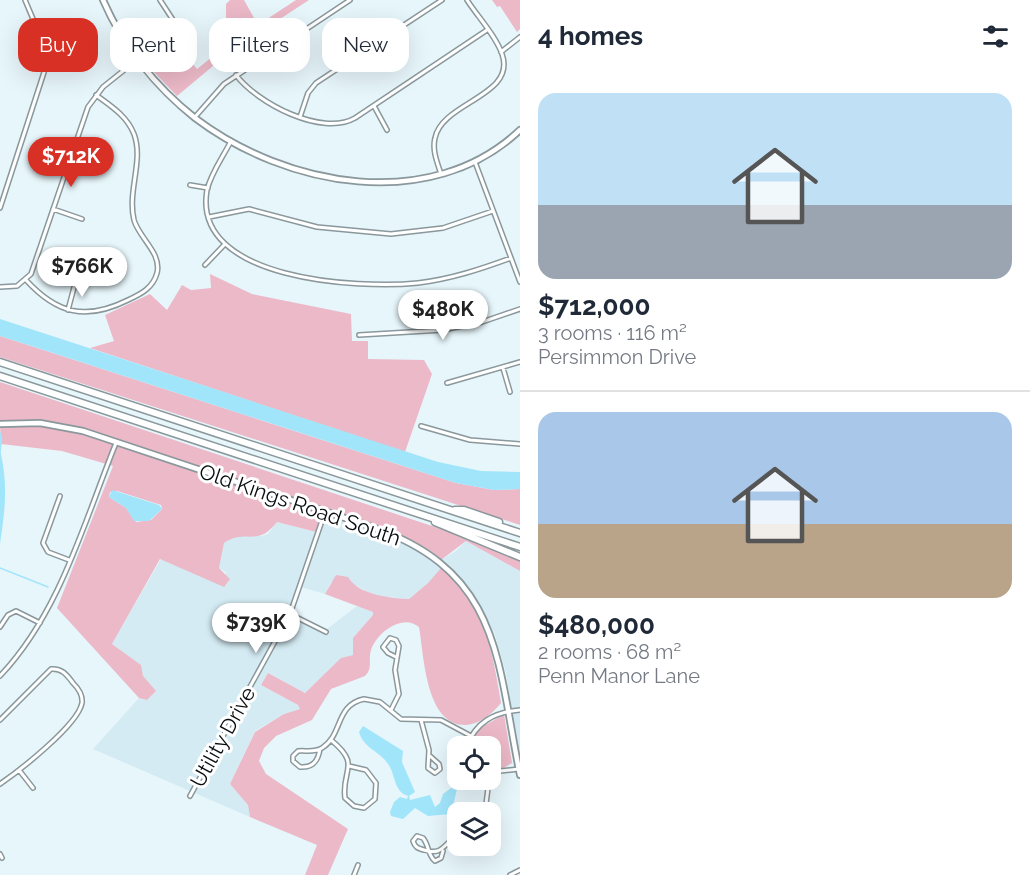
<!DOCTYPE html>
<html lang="en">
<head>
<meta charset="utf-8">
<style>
	body { margin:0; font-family:Raleway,sans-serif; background:#f6f6f7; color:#1f2937; height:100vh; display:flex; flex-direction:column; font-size:22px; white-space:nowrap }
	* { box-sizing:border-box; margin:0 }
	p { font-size:20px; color:#747a83 }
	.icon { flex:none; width:33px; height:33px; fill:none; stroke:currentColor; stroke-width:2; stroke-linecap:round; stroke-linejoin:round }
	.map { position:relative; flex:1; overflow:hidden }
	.panel { display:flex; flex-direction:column; background:#fff; width:510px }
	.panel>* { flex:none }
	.guide { position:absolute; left:18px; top:18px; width:411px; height:54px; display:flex; gap:12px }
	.controls { position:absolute; left:447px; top:736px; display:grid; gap:12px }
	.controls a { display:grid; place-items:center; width:54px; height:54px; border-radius:12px; background:#fff; box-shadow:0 6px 24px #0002; font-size:30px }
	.price { position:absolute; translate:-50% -51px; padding:0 14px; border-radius:21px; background:#fff; color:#222; font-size:20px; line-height:39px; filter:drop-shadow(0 2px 3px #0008) }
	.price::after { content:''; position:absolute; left:50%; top:36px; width:18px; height:14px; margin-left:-9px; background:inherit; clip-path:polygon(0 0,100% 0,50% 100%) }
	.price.current { background:#d93025; color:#fff }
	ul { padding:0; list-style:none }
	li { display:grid; align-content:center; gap:12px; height:318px; padding:0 18px }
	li+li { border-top:2px solid #e0e1e3 }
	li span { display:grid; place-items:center; height:186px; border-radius:18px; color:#555 }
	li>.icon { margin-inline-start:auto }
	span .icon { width:108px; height:108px; fill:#fffc; stroke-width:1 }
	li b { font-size:26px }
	h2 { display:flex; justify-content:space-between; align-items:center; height:72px; padding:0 18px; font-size:26px }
	.tag { padding:0 21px; border-radius:18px; background:#fff; box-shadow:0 6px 24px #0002; font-size:21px; line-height:54px }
	.tag.current { background:#d93025; color:#fff }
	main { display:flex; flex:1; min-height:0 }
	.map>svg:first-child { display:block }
	.built { fill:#d4ebf3 }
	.green { fill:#ecb9c8; fill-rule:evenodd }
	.water { fill:#a1e5fb }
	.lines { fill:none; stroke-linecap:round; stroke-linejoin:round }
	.stream { stroke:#a1e5fb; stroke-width:1.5 }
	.minor-casing { stroke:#8a989c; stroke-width:6 }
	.tertiary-casing { stroke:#8a989c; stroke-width:8 }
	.motorway-casing { stroke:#8a989c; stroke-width:9 }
	.minor { stroke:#fff; stroke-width:3 }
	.tertiary { stroke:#fff; stroke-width:4.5 }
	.motorway { stroke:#fff; stroke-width:6 }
	.labels { text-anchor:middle; stroke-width:6; stroke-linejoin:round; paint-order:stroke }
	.street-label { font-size:21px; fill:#080d0f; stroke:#fff }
</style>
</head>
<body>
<main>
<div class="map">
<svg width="520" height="875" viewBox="0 0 520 875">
	<rect width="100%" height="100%" fill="#e7f6fb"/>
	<path class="built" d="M326,516L395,537L424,553L441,568L428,583L409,599L376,596L351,583L350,579L331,582L325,594L301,587L292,613L327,629L357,606L373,612V615L353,638V655L341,659L305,693L268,673L261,685L298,705L300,709L284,714L255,731L230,784L248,805L250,817L93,749L139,698L147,700L156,691L142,676L141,665L112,644L161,559L225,584L226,572L219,568L224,543L234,536H262L268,534L277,522L319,533Z
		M466,541L520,571V765L506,673L494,632L464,583L441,560L456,551Z"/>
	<path class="green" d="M230,0H244L258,25L296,0H309L231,51L177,96L150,68L167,54L174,63L185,55L197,69L221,50L218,45V32L226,25V4Z
		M492,0H520V29L517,32L500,6L497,7Z
		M210,274L252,294L351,314L352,341H368V359L424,360L432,374L405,452L90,348L114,341L105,315L150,294L167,310L182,285L191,290L211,288Z
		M0,336L456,483L494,490L520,489V525L0,357Z
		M0,382L450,532L520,560V571L466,541L441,560L414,542L384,528L77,427L39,420L0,422Z
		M38,425L82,433L326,516L320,533L277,522C257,548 246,528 224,543L219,568L230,579L224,587L160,559L112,644L141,665L143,676L156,691L147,700L139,698L57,608L113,466L62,451L1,444L0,426ZM117,491L161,505L162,509L151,520L136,522L126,508L109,497L110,492Z
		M441,568C484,599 493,654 501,703C492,714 480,724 466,725C425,726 424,654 419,627C403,613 377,632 371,650C368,660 373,668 365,676L331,689L312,720L276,736L264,748L259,761L266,774L348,829L328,875H305L317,845L250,817L248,805L230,784L255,732L284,714L300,709L298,705L261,685L268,673L305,693L341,658L353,655V638L373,615V612L325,594L336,575L348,577C359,595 389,598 409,599L428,583Z
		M504,714L512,763L491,775L490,747H468L479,729Z"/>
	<path class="water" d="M0,319L438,462L481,471L520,472V489L494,490L456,483L16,341L0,336Z
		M0,432C5,439 0,446 1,454C8,487 5,510 0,544Z
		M112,490L159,505L162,509L149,521H134L126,508L109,497Z
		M363,726L403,751L402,762L415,792L409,796L410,800L430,795L435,807L440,803L443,794L451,788L457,789L451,814L428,816L415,808L403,819L391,816L390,812L394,802L400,797L407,799L408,796C393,791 396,775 388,764C380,751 364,749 359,732Z"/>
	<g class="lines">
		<path class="stream" d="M0,568L48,587"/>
		<g class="minor-casing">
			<path id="minor" d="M160,0L177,26L189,38
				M45,48L67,43
				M501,52L520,37
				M236,75C257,103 322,137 355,118L487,30
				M374,106L387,130
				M195,117L224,84L350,0
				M300,117L308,93L316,83L442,0
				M231,141C223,157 211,173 207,190C191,281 360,289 418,283C451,279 481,269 511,258
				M475,162L520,282
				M441,174C437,162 432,150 435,138C442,102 517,96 502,54C496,36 478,17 467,0
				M190,185L208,188
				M0,208L47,63L44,45L25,0
				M53,209L82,219
				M209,217L249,209L317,227L391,234L443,228L493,211
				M205,265L224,245
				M26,280C57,314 86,321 128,300C141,294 153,288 157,273C162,253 139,238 134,220C127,191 144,161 134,134C127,116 111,106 96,95
				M0,287L17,286L31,274L88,107L103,87L138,59
				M68,310L76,280
				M359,335L443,330L482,322L520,309
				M503,368L510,392
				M447,383L520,362
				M421,426L470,440L520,444
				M60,496L43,543L48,552L69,560
				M290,614L326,632
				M0,627L8,615L16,611L40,623
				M0,676C60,613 84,522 116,443
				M391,710L399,694L395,670L399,646L396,640L390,638L383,647L388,653L396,657
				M0,720L51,669C62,668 67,675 73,683C79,689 83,695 82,703C78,725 19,771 0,784
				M421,720L429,750L428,768L435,773L440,769L439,764L430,756
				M331,740C362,765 341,770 345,798L354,806L364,808L375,799L376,783L366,770L349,766
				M466,747C476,722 494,712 520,710
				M320,749C318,761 313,768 300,767L293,761V756L298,751C305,750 314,753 322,748C343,735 335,705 364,699L380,702L401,719L441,720L471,736
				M19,770L33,788
				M490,777L500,771L519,769
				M190,796L290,614L325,512
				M481,813L486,804L489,780
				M490,813L495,820L490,826
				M443,851L441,858L435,861C428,856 429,845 423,838L417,836L413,841C415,847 417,848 424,850C443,856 443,844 458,835
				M0,854L2,858
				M354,875L358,865
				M510,875L520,870"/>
		</g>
		<g class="tertiary-casing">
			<path id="tertiary" d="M103,0C123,46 156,87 195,118C286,187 431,214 520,130
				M0,424L40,423L83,431L375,528C502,573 497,663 520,775"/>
		</g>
		<g class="motorway-casing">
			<path id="motorway" d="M0,362L520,533
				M0,376L520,547
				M455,510H464L499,522
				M435,522L520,557"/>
		</g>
		<use href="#minor" class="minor"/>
		<use href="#tertiary" class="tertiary"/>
		<use href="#motorway" class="motorway"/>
	</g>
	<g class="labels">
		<g class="street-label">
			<text transform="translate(300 505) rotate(19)" y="7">Old Kings Road South</text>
			<text transform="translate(223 737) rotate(-61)" y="7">Utility Drive</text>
		</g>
	</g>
</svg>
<div class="controls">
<a><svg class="icon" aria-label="locate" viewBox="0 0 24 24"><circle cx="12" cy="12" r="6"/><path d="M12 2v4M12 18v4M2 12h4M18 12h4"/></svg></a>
<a><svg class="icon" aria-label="layers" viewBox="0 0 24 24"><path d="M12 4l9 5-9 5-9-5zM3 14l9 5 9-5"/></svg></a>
</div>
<b class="price current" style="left:71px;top:188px">$712K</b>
<b class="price" style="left:82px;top:298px">$766K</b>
<b class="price" style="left:443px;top:341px">$480K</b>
<b class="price" style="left:256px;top:654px">$739K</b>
<div class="guide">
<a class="tag current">Buy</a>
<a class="tag">Rent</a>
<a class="tag">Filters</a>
<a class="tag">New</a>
</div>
</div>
<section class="panel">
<h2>4 homes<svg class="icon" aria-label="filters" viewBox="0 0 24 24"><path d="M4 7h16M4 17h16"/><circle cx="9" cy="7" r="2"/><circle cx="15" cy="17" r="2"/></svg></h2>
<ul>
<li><span style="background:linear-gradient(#bfe0f5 60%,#9aa5b1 0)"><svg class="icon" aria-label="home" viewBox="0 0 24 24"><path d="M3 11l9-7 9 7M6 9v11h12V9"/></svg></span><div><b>$712,000</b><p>3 rooms · 116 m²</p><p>Persimmon Drive</p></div></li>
<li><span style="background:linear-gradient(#a9c7e8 60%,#b9a48a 0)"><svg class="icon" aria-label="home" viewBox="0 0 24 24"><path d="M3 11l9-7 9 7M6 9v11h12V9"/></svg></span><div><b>$480,000</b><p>2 rooms · 68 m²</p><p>Penn Manor Lane</p></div></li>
</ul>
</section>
</main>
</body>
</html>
